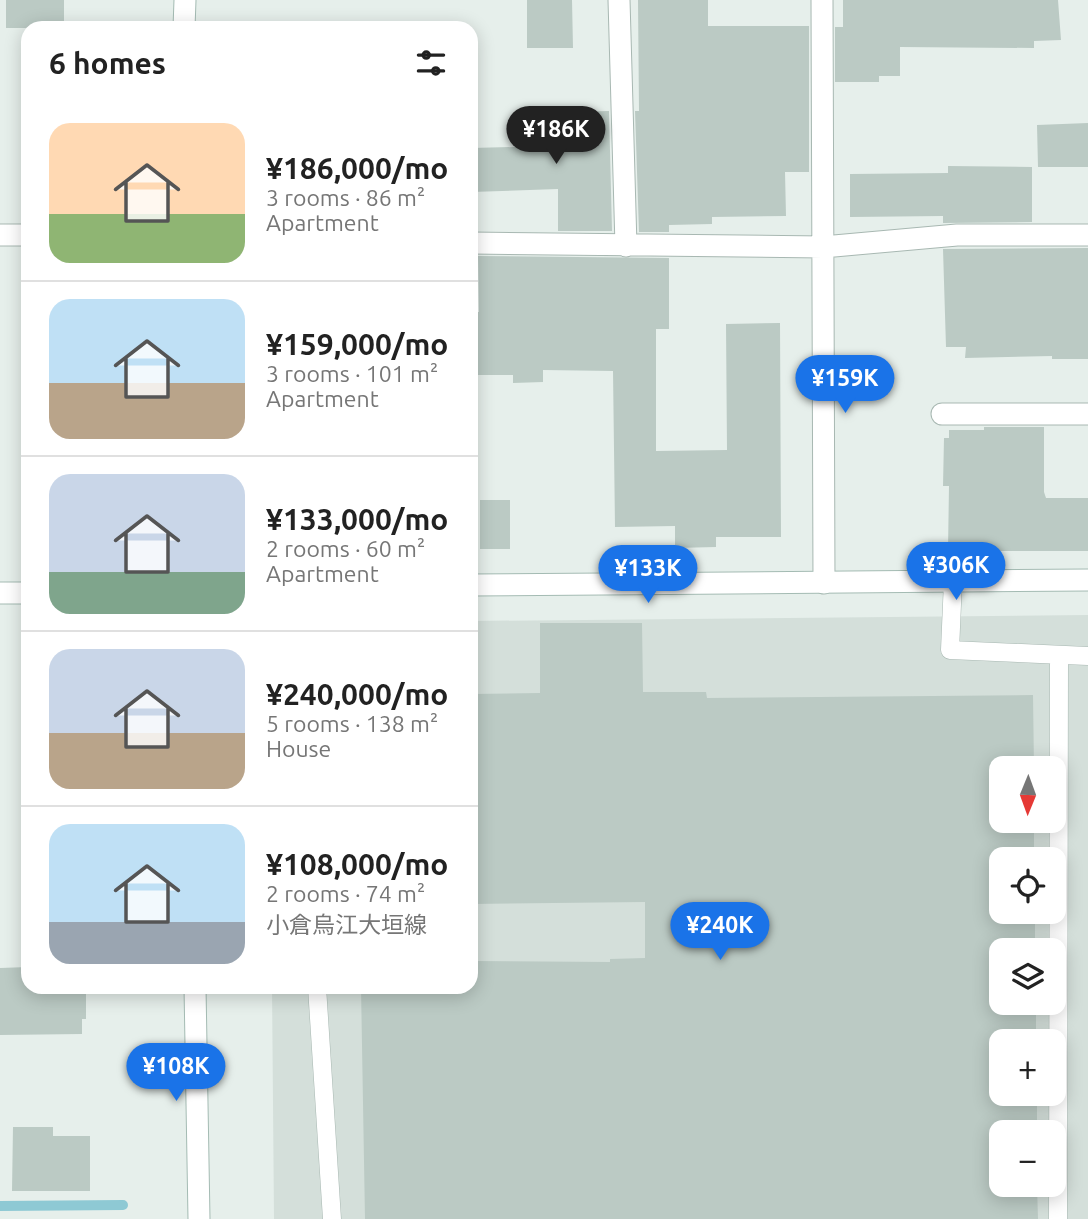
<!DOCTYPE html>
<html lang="en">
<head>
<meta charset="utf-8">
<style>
	body { margin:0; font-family:Ubuntu,"Noto Sans JP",sans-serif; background:#f6f6f6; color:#222; height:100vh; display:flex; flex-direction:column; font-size:26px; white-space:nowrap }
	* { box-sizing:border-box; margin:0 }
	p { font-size:23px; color:#767676 }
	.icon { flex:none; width:38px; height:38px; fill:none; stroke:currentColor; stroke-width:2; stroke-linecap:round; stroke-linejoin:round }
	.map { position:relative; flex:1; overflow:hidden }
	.side { position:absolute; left:21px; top:21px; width:457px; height:973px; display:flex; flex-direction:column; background:#fff; border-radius:21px; box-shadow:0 4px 18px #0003 }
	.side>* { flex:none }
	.needle { width:46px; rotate:181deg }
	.tools { position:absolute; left:989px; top:756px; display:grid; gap:14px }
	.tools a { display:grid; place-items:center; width:77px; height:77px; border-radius:14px; background:#fff; box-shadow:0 4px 18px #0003; font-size:35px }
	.price { position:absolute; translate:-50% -60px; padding:0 16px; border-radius:24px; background:#1a73e8; color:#fff; font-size:23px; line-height:46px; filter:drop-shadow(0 2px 4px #0008) }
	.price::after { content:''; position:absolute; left:50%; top:42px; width:21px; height:16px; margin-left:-10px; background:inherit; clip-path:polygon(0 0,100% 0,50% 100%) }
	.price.on { background:#222; color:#fff }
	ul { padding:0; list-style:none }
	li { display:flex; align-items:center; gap:21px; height:175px; padding:0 28px }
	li+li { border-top:2px solid #e0e0e0 }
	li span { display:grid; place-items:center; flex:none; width:196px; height:140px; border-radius:21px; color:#555 }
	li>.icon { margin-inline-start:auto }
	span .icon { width:84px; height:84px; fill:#fffc; stroke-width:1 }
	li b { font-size:30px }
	h2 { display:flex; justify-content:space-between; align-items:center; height:84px; padding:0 28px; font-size:30px }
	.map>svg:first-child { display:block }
	.built { fill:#d4dfda; fill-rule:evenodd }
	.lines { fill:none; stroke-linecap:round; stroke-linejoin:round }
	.stream { stroke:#8ec9d4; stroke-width:10 }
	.building { fill:#bbcac4 }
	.lane-casing { stroke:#a8b8b2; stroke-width:19 }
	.street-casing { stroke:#a8b8b2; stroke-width:23 }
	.secondary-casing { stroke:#a4bbb3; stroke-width:23 }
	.lane { stroke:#fff; stroke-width:18 }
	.street { stroke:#fff; stroke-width:21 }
	.secondary { stroke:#fff; stroke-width:21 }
</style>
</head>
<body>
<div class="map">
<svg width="1088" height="1219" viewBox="0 0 1088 1219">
	<rect width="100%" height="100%" fill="#e6efeb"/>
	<path class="built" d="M1088,615V1219H274L272,987H471V621ZM1001,768H1054V821H1001ZM1001,859H1054V912H1001ZM1001,950H1054V1003H1001ZM1001,1041H1054V1094H1001ZM1001,1132H1054V1185H1001Z"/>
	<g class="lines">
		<path class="stream" d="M0,1206L123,1205"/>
	</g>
	<path class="building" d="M6,0H64V28H6Z
		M527,0H572L573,48H527Z
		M638,0H708V26H809V172H785L786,216L712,217V224L669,225V232H639L635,111H639Z
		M843,0H1058L1061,40L1034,41V48L900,47V76H879V82H835V27H843Z
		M609,111L612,231H558V189L471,192V148L515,147L514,137H522V113Z
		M1088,123V167H1038L1037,125Z
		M948,166L1032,167V222L943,223V216L850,217V174L948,173Z
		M1088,248V359H1052V356L965,358L966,347H946L943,249Z
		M478,256L669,258V329H656V451L727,450L726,324L780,323L781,537H716V547L675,548V526L615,527L613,371L543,370V382L513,383V375H471V312H479Z
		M984,427H1044V492L1046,498H1088V551H948L949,486H943L944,438H949V430H984Z
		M480,500H510V549H480Z
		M540,623H642L643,692H706L707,698L1033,695L1034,768H1001V821H1034V859H1001V912H1035V950H1001V1003H1036V1041H1001V1094H1037V1132H1001V1185H1037L1038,1219H365L361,987H471V961L610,962V959L645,958V902L471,904V694L540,693Z
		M28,967V987H86V1019H82V1034L0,1035V968Z
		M13,1127H53V1136H90V1191H12Z"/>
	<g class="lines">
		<g class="lane-casing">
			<path id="lane" d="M953,581L950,650L1088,656
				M317,987L332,1219
				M1058,1219L1059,656"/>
		</g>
		<g class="street-casing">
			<path id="street" d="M619,0L626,246
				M822,0L824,583
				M0,235H28
				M471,243L823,247L957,235H1088
				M942,414H1088"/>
		</g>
		<g class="secondary-casing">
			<path id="secondary" d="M184,28L185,0
				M471,585L1088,580
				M0,593H28
				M195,987L199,1219"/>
		</g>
		<use href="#lane" class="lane"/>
		<use href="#street" class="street"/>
		<use href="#secondary" class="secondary"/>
	</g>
</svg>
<div class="tools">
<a><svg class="needle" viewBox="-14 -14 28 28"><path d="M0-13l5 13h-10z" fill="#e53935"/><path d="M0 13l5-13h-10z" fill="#767676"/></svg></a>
<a><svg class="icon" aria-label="locate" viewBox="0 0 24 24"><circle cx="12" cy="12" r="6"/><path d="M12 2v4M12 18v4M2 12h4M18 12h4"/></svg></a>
<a><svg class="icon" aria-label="layers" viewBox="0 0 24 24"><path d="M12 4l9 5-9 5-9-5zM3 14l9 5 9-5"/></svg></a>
<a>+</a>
<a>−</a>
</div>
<b class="price on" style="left:556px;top:166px">¥186K</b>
<b class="price" style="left:845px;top:415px">¥159K</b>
<b class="price" style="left:956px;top:602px">¥306K</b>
<b class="price" style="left:648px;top:605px">¥133K</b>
<b class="price" style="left:720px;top:962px">¥240K</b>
<b class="price" style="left:176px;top:1103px">¥108K</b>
<section class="side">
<h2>6 homes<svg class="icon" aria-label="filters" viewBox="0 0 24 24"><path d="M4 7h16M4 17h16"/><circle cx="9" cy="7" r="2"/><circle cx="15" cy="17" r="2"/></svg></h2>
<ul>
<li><span style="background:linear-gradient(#ffd9b3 65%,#8fb573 0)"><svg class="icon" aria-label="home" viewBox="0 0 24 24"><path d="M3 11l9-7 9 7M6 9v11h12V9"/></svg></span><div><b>¥186,000/mo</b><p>3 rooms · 86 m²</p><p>Apartment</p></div></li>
<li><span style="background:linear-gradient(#bfe0f5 60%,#b9a48a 0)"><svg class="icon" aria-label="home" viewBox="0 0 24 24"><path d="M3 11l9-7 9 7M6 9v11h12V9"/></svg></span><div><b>¥159,000/mo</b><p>3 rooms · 101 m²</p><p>Apartment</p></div></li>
<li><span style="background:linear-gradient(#c9d6e8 70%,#7fa58c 0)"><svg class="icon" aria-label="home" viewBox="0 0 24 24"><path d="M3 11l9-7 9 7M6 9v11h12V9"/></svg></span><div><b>¥133,000/mo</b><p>2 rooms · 60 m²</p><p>Apartment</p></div></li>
<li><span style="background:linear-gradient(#c9d6e8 60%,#b9a48a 0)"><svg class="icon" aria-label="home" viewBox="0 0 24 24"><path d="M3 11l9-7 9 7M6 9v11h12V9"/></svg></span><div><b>¥240,000/mo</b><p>5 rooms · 138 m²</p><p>House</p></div></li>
<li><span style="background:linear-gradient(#bfe0f5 70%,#9aa5b1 0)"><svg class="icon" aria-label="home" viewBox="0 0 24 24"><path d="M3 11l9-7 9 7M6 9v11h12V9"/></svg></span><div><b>¥108,000/mo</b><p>2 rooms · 74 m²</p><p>小倉烏江大垣線</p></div></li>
</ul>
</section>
</div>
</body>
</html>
